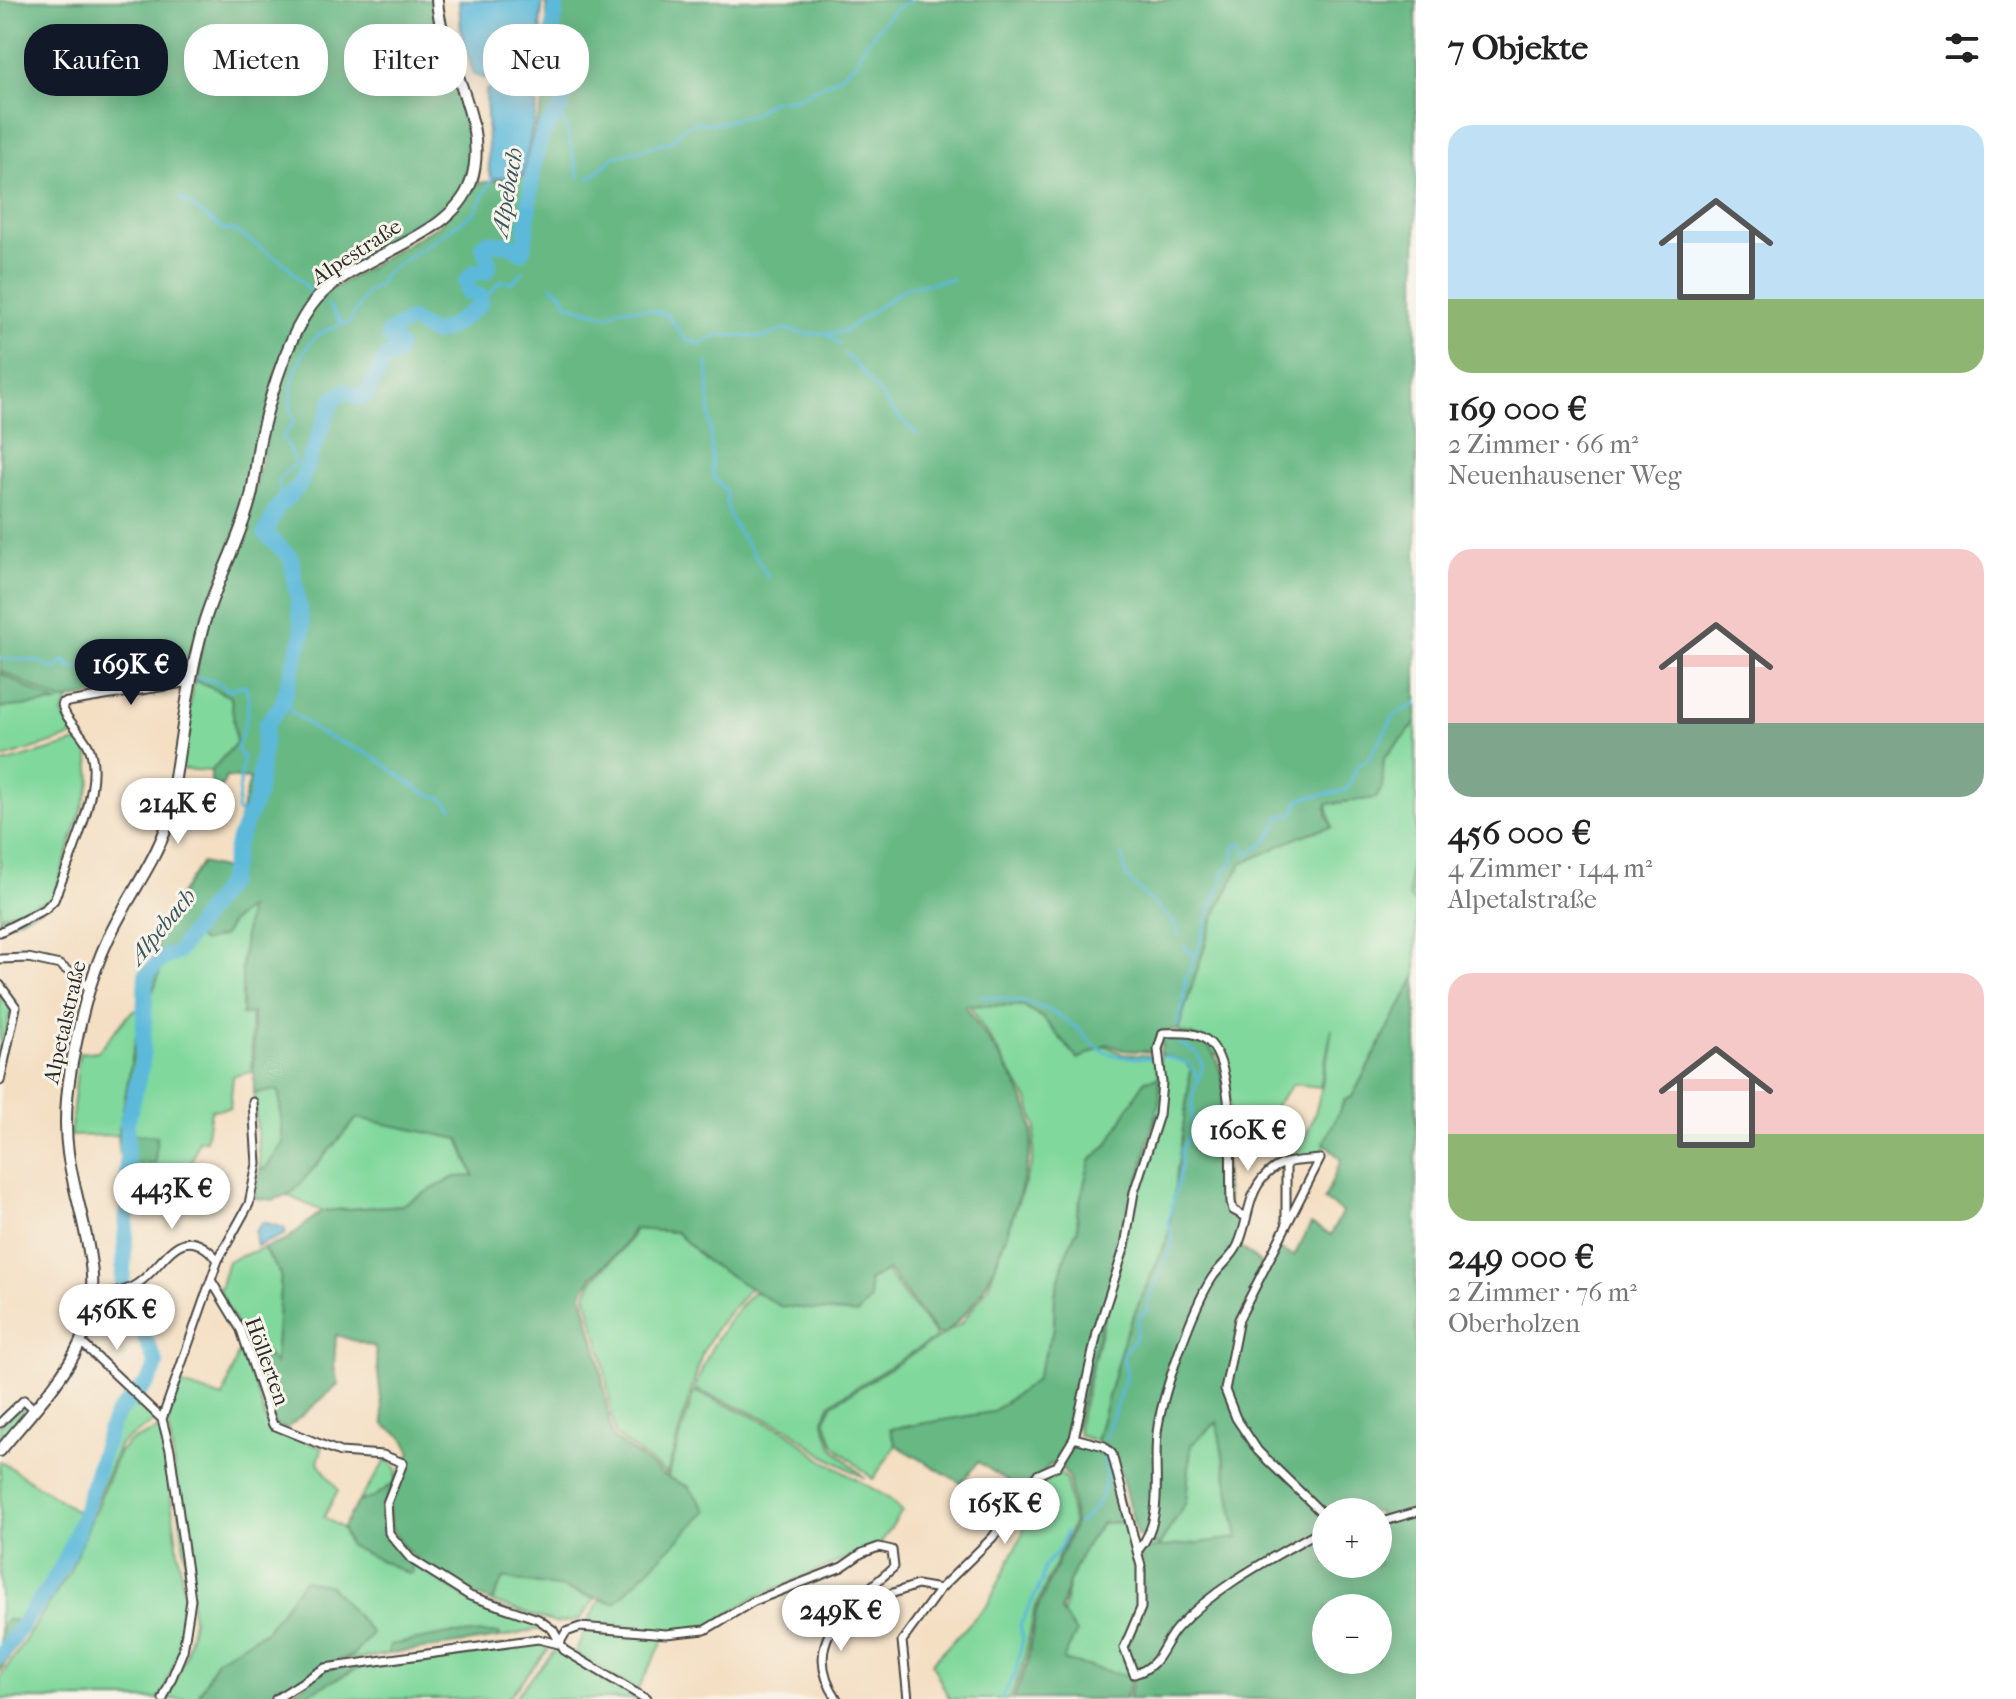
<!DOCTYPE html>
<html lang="de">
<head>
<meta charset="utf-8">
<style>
	body { margin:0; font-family:"IM FELL French Canon",serif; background:#f6f6f6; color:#222; height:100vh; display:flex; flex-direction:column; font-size:30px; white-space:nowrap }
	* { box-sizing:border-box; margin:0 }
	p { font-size:26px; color:#767676 }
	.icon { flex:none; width:44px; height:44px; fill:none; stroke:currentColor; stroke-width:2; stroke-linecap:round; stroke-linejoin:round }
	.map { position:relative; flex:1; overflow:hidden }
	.side { display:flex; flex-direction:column; background:#fff; width:600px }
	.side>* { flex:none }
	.guide { position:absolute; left:24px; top:24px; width:760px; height:72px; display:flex; gap:16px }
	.controls { position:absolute; left:1312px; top:1498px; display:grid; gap:16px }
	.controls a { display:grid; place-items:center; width:80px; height:80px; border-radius:50%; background:#fff; box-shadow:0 4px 20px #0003; font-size:40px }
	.price { position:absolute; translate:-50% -68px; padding:0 18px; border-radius:28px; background:#fff; color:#222; font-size:26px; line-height:52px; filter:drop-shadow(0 2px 4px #0008) }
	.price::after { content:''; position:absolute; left:50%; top:48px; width:24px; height:18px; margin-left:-12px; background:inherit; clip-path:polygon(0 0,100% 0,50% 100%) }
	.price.selected { background:#111827; color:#fff }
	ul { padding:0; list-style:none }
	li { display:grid; align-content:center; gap:16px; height:424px; padding:0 32px }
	li span { display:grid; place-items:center; height:248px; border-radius:24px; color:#555 }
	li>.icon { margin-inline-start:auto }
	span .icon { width:144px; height:144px; fill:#fffc; stroke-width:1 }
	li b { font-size:34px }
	h2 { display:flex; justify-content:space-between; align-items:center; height:96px; padding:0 32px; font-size:34px }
	.tag { padding:0 28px; border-radius:32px; background:#fff; box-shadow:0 4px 20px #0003; font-size:28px; line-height:72px }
	.tag.selected { background:#111827; color:#fff }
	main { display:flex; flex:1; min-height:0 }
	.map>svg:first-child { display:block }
	.green { fill:#81d89c; stroke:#568264; stroke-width:2 }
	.forest { fill:#68b884; stroke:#4a7258; stroke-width:2; fill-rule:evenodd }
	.water { fill:#5cb9da; stroke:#447282; stroke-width:2 }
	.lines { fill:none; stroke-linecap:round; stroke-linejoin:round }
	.stream { stroke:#5cb9da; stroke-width:3 }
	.river { stroke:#5cb9da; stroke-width:16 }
	.street-casing { stroke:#494642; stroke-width:11 }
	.secondary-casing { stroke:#494642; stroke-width:14 }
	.street { stroke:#fff; stroke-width:7 }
	.secondary { stroke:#fff; stroke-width:10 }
	.labels { text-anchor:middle; stroke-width:6; stroke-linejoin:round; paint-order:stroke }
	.street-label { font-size:22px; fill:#2b2b2b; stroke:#f7f3e8 }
	.water-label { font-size:24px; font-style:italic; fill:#3a5660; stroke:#f7f3e8 }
</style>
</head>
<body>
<main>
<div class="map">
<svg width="1416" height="1699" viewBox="0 0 1416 1699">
	<rect width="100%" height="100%" fill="#f7f3e8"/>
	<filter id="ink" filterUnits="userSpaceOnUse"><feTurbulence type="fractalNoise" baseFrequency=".0125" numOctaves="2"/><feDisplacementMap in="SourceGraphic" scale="16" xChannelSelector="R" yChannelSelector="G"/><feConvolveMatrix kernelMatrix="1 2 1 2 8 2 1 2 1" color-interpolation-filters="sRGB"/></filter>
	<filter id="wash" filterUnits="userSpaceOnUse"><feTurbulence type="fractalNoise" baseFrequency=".006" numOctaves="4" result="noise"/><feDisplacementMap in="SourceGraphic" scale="32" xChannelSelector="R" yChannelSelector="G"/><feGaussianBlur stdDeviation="1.8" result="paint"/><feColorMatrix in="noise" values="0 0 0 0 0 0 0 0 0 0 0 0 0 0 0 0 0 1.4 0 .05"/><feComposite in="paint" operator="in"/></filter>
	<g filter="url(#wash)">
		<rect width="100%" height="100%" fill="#f4dfc3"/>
		<path class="green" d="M0,606L70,698L62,714L77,735L0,759Z
			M194,680L231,697L236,743L211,771L180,769Z
			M1416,723V850L1410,867L1409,898L1416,903V976L1352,1097L1344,1100L1320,1156L1290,1161C1320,1124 1324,1074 1332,1028L1320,1087L1293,1084L1268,1114L1230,1116L1220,1057L1178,1030L1214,917L1241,864C1272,851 1299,833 1332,827L1327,804L1376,798L1382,787L1384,758Z
			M81,741L88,747L91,780L53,899L0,916V764Z
			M249,907L242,962V1014L251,1012L252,1072L233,1076L230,1108L211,1110L206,1140L198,1141L188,1173L134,1171V1163L157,1136L125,1134L143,1071L151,997L161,968L195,935L223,936L231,922Z
			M0,990L12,1003L0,1062Z
			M969,1005L1023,1006L1043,1018L1078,1059L1105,1045L1122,1054L1155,1056L1159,1078L1145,1080L1108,1144L1090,1161L1077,1213L1078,1228L1066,1253L1055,1295L1054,1328L1036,1380L992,1412L890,1429L896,1445L873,1479L834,1445L825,1419L833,1404L962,1323L988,1287L1032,1162L1036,1127L1028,1100Z
			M143,1010L118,1135L70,1136L79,1053L98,1051L132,1011Z
			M1160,1054L1186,1063L1191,1070L1168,1237L1125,1335L1096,1441L1079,1435L1078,1426L1135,1192L1155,1133Z
			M279,1090L283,1144L266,1168L260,1170L254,1093Z
			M357,1118L459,1139L474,1177H455L402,1205L322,1211L286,1195L293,1192Z
			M635,1229L676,1232L706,1261L750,1288L718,1325L702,1354L667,1474L615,1435L603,1358L586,1295C594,1268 623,1259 635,1229Z
			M263,1248L281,1274L275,1365L256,1342L250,1351L219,1292L228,1261Z
			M885,1271L937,1337L831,1403L823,1419L832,1447L865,1478L823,1455L788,1428L695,1389C707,1349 726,1321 754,1291L780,1306L869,1280Z
			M242,1341L266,1421L275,1428L322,1448L318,1462L338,1490L324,1517L342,1528L350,1546L409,1574L411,1562L467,1598L540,1622L544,1628L500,1638L499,1633L390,1645L388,1654L344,1661L352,1656L304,1580L266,1631L217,1659L197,1699H168L186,1654L193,1620L168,1420L180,1384L223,1398Z
			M694,1391L787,1431L821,1459L887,1497L902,1511L880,1544L754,1598L709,1626L668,1631L591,1624L587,1622L600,1600L615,1603L689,1487L668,1478Z
			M131,1392L145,1403L155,1421L120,1444L66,1572L26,1631L25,1622L7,1620L0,1631V1461L81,1514L111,1430Z
			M22,1407L24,1412L0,1442V1425Z
			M1217,1422L1238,1539L1141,1550L1148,1540L1160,1545L1186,1502L1191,1445Z
			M161,1428L186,1609L181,1646L163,1693L158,1699H0V1678L69,1573L119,1452L129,1442Z
			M387,1459L397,1469L394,1483L372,1498L359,1501Z
			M1056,1469L1066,1479L1073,1523L1034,1611L1024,1664L1010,1699H949L932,1663L988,1604L1023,1533L1029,1491L1039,1476Z
			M1127,1522L1138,1550L1139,1609L1120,1650L1132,1677L1063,1661C1061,1606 1065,1567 1102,1523Z
			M504,1578L563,1588L595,1599L579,1620L555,1623L492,1602Z
			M585,1630L666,1636L637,1691L575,1653Z
			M537,1641L544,1642L548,1650L507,1699H299L334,1677L368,1664Z
			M557,1648L642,1699H513Z"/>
		<path class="forest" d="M0,0H436L465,101L471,152L461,198L437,218L326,285L277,367L249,496L193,649L186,678L61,701L0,670Z
			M547,0H1416V723L1384,758L1382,787L1376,798L1327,804V815L1332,827C1299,833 1272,851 1241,864L1214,917L1178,1030L1162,1031L1156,1052L1123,1050L1108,1044L1078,1059L1043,1018L1023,1006L965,1005C985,1038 1028,1090 1032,1127C1036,1154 998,1265 983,1289C972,1307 959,1322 943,1335L936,1333L888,1270L869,1280L870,1300L857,1314L780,1306L706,1261L676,1232L633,1229C620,1260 593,1266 582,1294L599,1359L612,1437L668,1478L689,1487L707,1511L615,1603L563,1588L504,1578L492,1602C472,1595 456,1586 438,1574C383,1540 374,1509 411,1453L403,1437L384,1425L375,1347L336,1335L334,1365L338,1385L286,1429L274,1424L250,1351L257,1342L275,1364L281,1274L263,1248L285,1241L322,1211L402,1205L455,1177L474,1176L460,1139L357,1118L293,1192L274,1200L254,1198L260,1170L266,1168L283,1143L279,1090L254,1093L253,1013L242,1015V962L248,908L231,922L223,936L203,942L195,936L161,968L151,997L143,1071L125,1133L157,1136L155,1163H135L134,1171L121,1169L118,1135L147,976L166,915L201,863L226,869L250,779L226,777L221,788L211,786V771L236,743L231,697L194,680L210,615L239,551L283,370L312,308L329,291L440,224L472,184L523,177L537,121L550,87L553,68L547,32Z
			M0,673L57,703L0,708Z
			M1416,850V903L1409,898L1410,867Z
			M54,898L44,907L0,928V916Z
			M1416,976V1699H1128L1135,1675L1126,1647L1143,1608L1141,1550L1238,1538L1217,1422L1191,1445L1186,1502L1159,1546L1137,1535L1119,1468L1096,1441L1125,1335L1168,1237L1191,1070L1186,1062L1160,1054L1164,1035C1171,1035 1181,1033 1188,1034C1244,1046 1218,1163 1228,1203C1230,1212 1236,1218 1241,1224L1237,1244L1264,1266L1276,1248L1294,1256L1311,1224L1331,1235L1342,1212L1324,1200L1341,1160L1324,1142L1345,1100L1352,1097ZM1326,1512H1378V1564H1326ZM1326,1608H1378V1660H1326Z
			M1159,1078L1160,1098L1072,1438L1057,1464L1050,1465L1023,1491L978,1462L961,1483L896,1445L890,1429L992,1412L1036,1380L1054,1328L1055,1295L1066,1253L1078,1228L1077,1213L1090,1161L1108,1144L1145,1080Z
			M1076,1440L1101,1447L1110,1456L1127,1522L1102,1523C1082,1547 1067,1580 1061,1611L1076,1633L1063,1660L1132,1677L1125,1699H1013L1027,1664L1036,1612L1075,1523L1069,1478L1060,1465Z
			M394,1483C367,1538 405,1534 413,1572L409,1574L350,1546L342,1528L359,1501L372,1498Z
			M304,1580L330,1586L372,1633L352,1656L324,1665L268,1699H197L217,1659L266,1631Z
			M6,1620L25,1622L26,1631L0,1671V1631Z
			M499,1633L500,1638L388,1654L390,1645L449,1634Z
			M368,1664C342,1674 307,1699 282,1699L327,1669Z"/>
		<path class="water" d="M459,0H543L540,25L549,70L546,94L538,95L474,75L461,31Z
			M500,86L537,105L523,175L492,179L489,170L486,90Z
			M263,1222L284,1228L286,1234L257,1246L255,1232Z"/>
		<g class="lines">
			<path class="stream" d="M558,114L565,124L579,177
				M589,179L614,157L672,141L681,130L696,122L715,124L752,115L770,102L797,98L836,79L858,61L860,51L893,10L912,0
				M180,197L224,230H234L288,266L311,292
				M552,286L564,295L567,304L608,316L621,308L650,310L667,315L685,339L700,345L718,335L765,337L785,329L808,334L843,332L905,288L952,279
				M481,302L502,280L512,283L523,272
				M328,305L343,324
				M828,335L840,344
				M845,354C873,379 889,413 917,434
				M707,362L713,477L726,491C726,533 754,543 768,578
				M281,504L278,479L296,463L283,437L294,422C285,400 295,362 310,343C320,331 335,326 349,323L367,292L380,284L384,274L474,213L492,179
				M0,658L37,661L57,670L62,661H66L70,669L151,659L181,672
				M197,678L218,682L228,690L245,685C254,704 243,729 237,748L243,758L237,810L246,822
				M282,704L319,733L371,755L421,791L445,800L452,808
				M1122,855L1126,877L1175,924L1178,936
				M1184,945L1195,958
				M981,996C1007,999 1031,1000 1054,1013C1102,1038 1082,1059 1151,1058
				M1177,1026L1185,999L1182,996L1187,986L1184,980C1192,971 1210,913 1215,897C1218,887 1225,885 1222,874L1233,861L1235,846L1242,843L1248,854C1266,844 1273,835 1280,816L1293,814L1300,799L1347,790L1357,766L1369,758L1395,715L1416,704
				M1163,1056L1188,1063L1198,1078
				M1105,1439L1127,1372L1122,1354L1135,1339L1140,1315L1147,1311L1148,1302L1173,1241L1168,1222L1181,1168V1151L1192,1131V1096L1203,1065L1197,1053L1179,1043L1178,1037
				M1079,1523C1102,1504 1110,1487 1104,1457
				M1001,1699L1015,1675L1023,1638L1020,1625L1042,1581L1044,1567L1060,1548L1066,1532"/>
			<path class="river" d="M0,1656C22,1623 51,1590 68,1554C87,1513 96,1468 111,1426C120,1400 152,1390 156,1363L122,1285L127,1213V1123L142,1064L146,975L163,958L177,953L229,881L237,843L257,797L266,725L282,704L303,633L291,558L265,533L277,508L299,486L333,400L345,391L360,398L366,395L386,357L396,355L399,346L389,337V332L411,320C418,324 426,331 434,333C442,334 477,310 481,302L480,296L468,292L466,282L474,272H486L489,264L483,246L488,242L510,245L521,252L524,247L534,163L543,132L562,106L564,91L552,36L557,0"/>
		</g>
	</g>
	<g filter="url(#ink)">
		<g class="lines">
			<g class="street-casing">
				<path id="street" d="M0,932L45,909L54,900C68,863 104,787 90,750C85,734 63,719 62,703L190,682
					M0,959L28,958L60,965L90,988
					M0,985L16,1007L0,1081
					M1320,1159L1239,1319L1225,1390L1236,1418L1258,1451L1326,1517
					M1286,1163V1221
					M211,1280L241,1330L273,1425L340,1452L383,1455L403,1463L387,1503L389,1533L411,1559L470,1596L538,1619L553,1630L564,1650L646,1699
					M94,1295C109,1294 124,1293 137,1284C166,1265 180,1216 218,1260
					M81,1342L162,1419L170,1450L191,1600L183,1651L163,1699
					M162,1419L218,1260L249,1204L257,1164L253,1102
					M0,1423L24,1400L34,1409
					M1074,1438L1104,1446L1112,1454L1141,1566V1608L1124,1648L1134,1674C1161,1667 1161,1645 1178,1627C1218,1584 1276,1556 1326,1527
					M1378,1523L1416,1512
					M1139,1549C1167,1516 1151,1467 1158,1426C1164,1390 1192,1309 1212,1278C1219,1267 1233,1257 1238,1245C1250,1219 1246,1188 1273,1169C1285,1160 1305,1161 1320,1159
					M849,1608L917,1585L940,1589
					M559,1644L566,1632L580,1627L666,1634L705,1630L754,1601L842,1567L862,1553L879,1547L892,1550L894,1567C854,1603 796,1638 837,1699
					M276,1699L325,1668L538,1639L559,1644
					M908,1699L902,1641L940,1589L993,1537L1037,1475L1057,1466L1074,1438L1097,1333L1125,1246L1134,1192L1159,1115L1162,1083L1158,1049L1163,1033C1179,1033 1197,1030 1210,1043C1236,1071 1229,1163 1231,1202L1233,1210L1244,1216"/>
			</g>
			<g class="secondary-casing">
				<path id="secondary" d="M0,1451C27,1417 62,1382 80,1343C110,1280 77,1217 68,1153C64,1124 66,1097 71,1068C79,1025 89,979 108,939C126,900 152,867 167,826C179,761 185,694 202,630C213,587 238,546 250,500C256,479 256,456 261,435C271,393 286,341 311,306C347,255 450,243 471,182C491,120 441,60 437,0"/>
			</g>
			<use href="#street" class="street"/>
			<use href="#secondary" class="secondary"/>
		</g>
	</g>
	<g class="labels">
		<g class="street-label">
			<text transform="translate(356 251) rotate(-33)" y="8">Alpestraße</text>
			<text transform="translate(64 1022) rotate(-77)" y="8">Alpetalstraße</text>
			<text transform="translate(268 1361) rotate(70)" y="8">Höllerten</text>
		</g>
		<g class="water-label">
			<text transform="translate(507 192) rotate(-80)" y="8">Alpebach</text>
			<text transform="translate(162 926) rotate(-50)" y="8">Alpebach</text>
		</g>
	</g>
</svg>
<div class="controls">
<a>+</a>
<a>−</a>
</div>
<b class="price selected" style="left:131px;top:707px">169K €</b>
<b class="price" style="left:178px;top:846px">214K €</b>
<b class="price" style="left:1248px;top:1173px">160K €</b>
<b class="price" style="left:172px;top:1231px">443K €</b>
<b class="price" style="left:117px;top:1352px">456K €</b>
<b class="price" style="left:1005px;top:1546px">165K €</b>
<b class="price" style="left:841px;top:1653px">249K €</b>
<div class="guide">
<a class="tag selected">Kaufen</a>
<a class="tag">Mieten</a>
<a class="tag">Filter</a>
<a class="tag">Neu</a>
</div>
</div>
<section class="side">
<h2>7 Objekte<svg class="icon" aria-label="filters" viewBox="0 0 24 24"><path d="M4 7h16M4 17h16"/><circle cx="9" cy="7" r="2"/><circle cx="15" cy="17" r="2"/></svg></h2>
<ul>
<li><span style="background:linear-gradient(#bfe0f5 70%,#8fb573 0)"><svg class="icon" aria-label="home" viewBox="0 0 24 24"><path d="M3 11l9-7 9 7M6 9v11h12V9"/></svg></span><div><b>169 000 €</b><p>2 Zimmer · 66 m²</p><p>Neuenhausener Weg</p></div></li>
<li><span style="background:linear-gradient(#f6c9c9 70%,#7fa58c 0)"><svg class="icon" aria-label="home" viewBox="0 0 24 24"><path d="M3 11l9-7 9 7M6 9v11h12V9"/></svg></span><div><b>456 000 €</b><p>4 Zimmer · 144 m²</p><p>Alpetalstraße</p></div></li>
<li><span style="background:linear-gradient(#f6c9c9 65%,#8fb573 0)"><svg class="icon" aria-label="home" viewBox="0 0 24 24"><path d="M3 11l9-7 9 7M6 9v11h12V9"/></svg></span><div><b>249 000 €</b><p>2 Zimmer · 76 m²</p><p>Oberholzen</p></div></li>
</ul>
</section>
</main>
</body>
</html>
